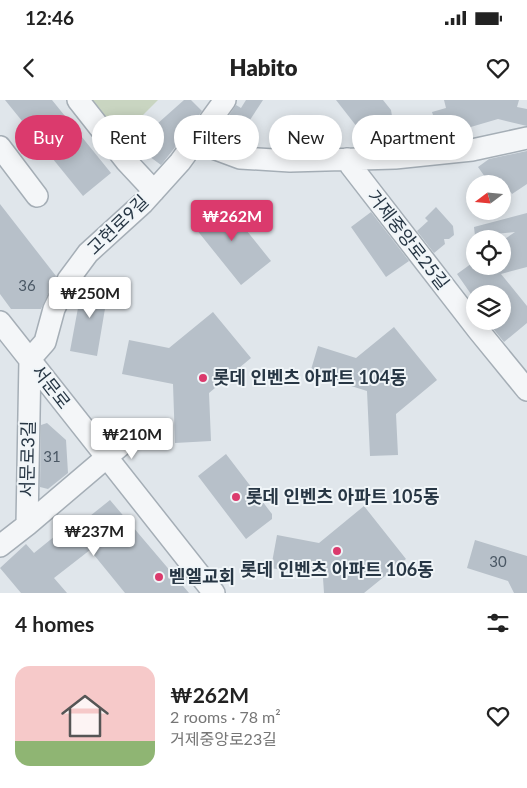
<!DOCTYPE html>
<html lang="en">
<head>
<meta charset="utf-8">
<style>
	body { margin:0; font-family:Lato,"Noto Sans KR",sans-serif; background:#f6f6f6; color:#222; height:100vh; display:flex; flex-direction:column; font-size:19px; white-space:nowrap }
	* { box-sizing:border-box; margin:0 }
	p { font-size:16px; color:#767676 }
	.icon { flex:none; width:28px; height:28px; fill:none; stroke:currentColor; stroke-width:2; stroke-linecap:round; stroke-linejoin:round }
	.map { position:relative; height:493px; overflow:hidden }
	.details { display:flex; flex-direction:column; background:#fff; flex:1 }
	.details>* { flex:none }
	.guide { position:absolute; left:15px; top:15px; width:498px; height:45px; display:flex; gap:10px }
	.needle { width:32px; rotate:254deg }
	.fabs { position:absolute; left:466px; top:75px; display:grid; gap:10px }
	.fabs a { display:grid; place-items:center; width:45px; height:45px; border-radius:50%; background:#fff; box-shadow:0 2px 12px #0003; font-size:25px }
	.price { position:absolute; translate:-50% -42px; padding:0 11px; border-radius:5px; background:#fff; color:#222; font-size:16px; line-height:32px; filter:drop-shadow(0 1px 2px #0008) }
	.price::after { content:''; position:absolute; left:50%; top:30px; width:15px; height:11px; margin-left:-8px; background:inherit; clip-path:polygon(0 0,100% 0,50% 100%) }
	.price.on { background:#db3a6d; color:#fff }
	ul { padding:0; list-style:none }
	li { display:flex; align-items:center; gap:15px; height:125px; padding:0 15px }
	li span { display:grid; place-items:center; flex:none; width:140px; height:100px; border-radius:15px; color:#555 }
	li>.icon { margin-inline-start:auto }
	span .icon { width:60px; height:60px; fill:#fffc; stroke-width:1 }
	li b { font-size:21px }
	h2 { display:flex; justify-content:space-between; align-items:center; height:60px; padding:0 15px; font-size:21px }
	.tag { padding:0 18px; border-radius:22px; background:#fff; box-shadow:0 2px 12px #0003; font-size:18px; line-height:45px }
	.tag.on { background:#db3a6d; color:#fff }
	.status { display:flex; justify-content:space-between; align-items:center; height:35px; padding:0 25px; background:#fff; direction:ltr }
	.status svg { height:14px; fill:currentColor }
	header { display:flex; justify-content:space-between; align-items:center; height:65px; padding:0 15px; background:#fff; font-size:22px; font-weight:800 }
	.map>svg:first-child { display:block }
	.green { fill:#c9d5c1 }
	.building { fill:#b7c0c9 }
	.lines { fill:none; stroke-linecap:round; stroke-linejoin:round }
	.minor-casing { stroke:#a5aeb6; stroke-width:24 }
	.minor { stroke:#f4f6f8; stroke-width:21 }
	.poi-dot { fill:#db3a6d; stroke:#f0f5f8; stroke-width:2 }
	.labels { text-anchor:middle; stroke-width:4; stroke-linejoin:round; paint-order:stroke }
	.number-label { font-size:15px; fill:#4b5865 }
	.street-label { font-size:18px; fill:#273644; stroke:#f0f5f8 }
	.poi-label { font-size:18px; font-weight:bold; fill:#273644; stroke:#f0f5f8; text-anchor:start }
</style>
</head>
<body>
<div class="status"><b>12:46</b><svg viewBox="0 0 49 12"><path d="M0 12V9h3v3zM5 12V6h3v6zM10 12V3h3v9zM15 12V0h3v12zM26 1h20v11H26zM47 4h2v5h-2z"/></svg></div>
<header><svg class="icon" aria-label="back" viewBox="0 0 24 24"><path d="M15 5l-7 7 7 7"/></svg>Habito<svg class="icon" aria-label="heart" viewBox="0 0 24 24"><path d="M12 20l-8-8c-3-5 5-10 8-4 3-6 11-1 8 4z"/></svg></header>
<div class="map">
<svg width="527" height="493" viewBox="0 0 527 493">
	<rect width="100%" height="100%" fill="#e0e6eb"/>
	<path class="green" d="M78,0H158L113,45Z"/>
	<path class="building" d="M5,0H52L111,73L83,96Z
		M184,0H191L202,11L188,29L177,39L180,41L161,65L134,45L152,21L157,24Z
		M246,0H263L235,43L223,37L227,31L221,27L236,5L241,8Z
		M336,0H383L391,10L396,40L365,45L361,32Z
		M444,0H519L517,7L527,9V26L498,19L440,36L432,12L446,8Z
		M527,51V84L512,94L501,78L493,84H490L478,67L489,59Z
		M222,100L271,161L241,185L192,124Z
		M0,104L56,176L41,209H11L0,194Z
		M436,107L453,126L454,135L449,139H444L445,144L434,153L417,131L428,121L425,118Z
		M371,112L409,161L386,177L351,127Z
		M527,113V167L501,174L527,206V223L504,242L487,221H502V194H475V206L470,200L473,197L457,174L475,161V166H502V141L515,132L475,136L474,127Z
		M83,181L109,185L97,256L70,251Z
		M213,212L251,258L209,293L211,341L175,343L173,284L122,274L129,240L169,248Z
		M394,227L437,280L396,314L398,355L370,356L367,291L310,273L318,246L356,258Z
		M47,323L66,340L68,373L48,389L40,387L41,325Z
		M226,354L272,414V419L246,439L198,376Z
		M110,400L189,493H125L90,450L54,478L67,493H21L0,468L26,444L34,453L76,419L80,424Z
		M364,406L406,459L364,493H324L323,478L271,468L277,435L319,443Z
		M475,440L527,456V493H514L508,481L467,468Z"/>
	<g class="lines">
		<g class="minor-casing">
			<path id="minor" d="M78,0L126,61L154,91
				M197,39L213,48L240,58L290,61L395,58L472,50L527,38
				M0,47L37,96
				M347,59L351,66L478,230L527,290
				M0,222L214,493
				M27,425L134,334
				M0,446L27,425L30,259L45,242L54,209L68,180L88,153L143,103L180,62L225,0"/>
		</g>
		<use href="#minor" class="minor"/>
	</g>
	<g class="poi-dot">
		<circle cx="203" cy="278" r="5"/>
		<circle cx="236" cy="397" r="5"/>
		<circle cx="337" cy="451" r="5"/>
		<circle cx="159" cy="477" r="5"/>
	</g>
	<g class="labels">
		<g class="number-label">
			<text x="27" y="191">36</text>
			<text x="52" y="362">31</text>
			<text x="498" y="467">30</text>
		</g>
		<g class="street-label">
			<text transform="translate(118 125) rotate(-44)" y="6">고현로9길</text>
			<text transform="translate(408 140) rotate(52)" y="6">거제중앙로25길</text>
			<text transform="translate(51 287) rotate(52)" y="6">서문로</text>
			<text transform="translate(28 359) rotate(-89)" y="6">서문로3길</text>
		</g>
		<g class="poi-label">
			<text x="213" y="284">롯데 인벤츠 아파트 104동</text>
			<text x="246" y="403">롯데 인벤츠 아파트 105동</text>
			<text x="337" y="476" text-anchor="middle">롯데 인벤츠 아파트 106동</text>
			<text x="169" y="483">벧엘교회</text>
		</g>
	</g>
</svg>
<div class="fabs">
<a><svg class="needle" viewBox="-14 -14 28 28"><path d="M0-13l5 13h-10z" fill="#e53935"/><path d="M0 13l5-13h-10z" fill="#767676"/></svg></a>
<a><svg class="icon" aria-label="locate" viewBox="0 0 24 24"><circle cx="12" cy="12" r="6"/><path d="M12 2v4M12 18v4M2 12h4M18 12h4"/></svg></a>
<a><svg class="icon" aria-label="layers" viewBox="0 0 24 24"><path d="M12 4l9 5-9 5-9-5zM3 14l9 5 9-5"/></svg></a>
</div>
<b class="price on" style="left:232px;top:142px">₩262M</b>
<b class="price" style="left:90px;top:219px">₩250M</b>
<b class="price" style="left:132px;top:360px">₩210M</b>
<b class="price" style="left:94px;top:457px">₩237M</b>
<div class="guide">
<a class="tag on">Buy</a>
<a class="tag">Rent</a>
<a class="tag">Filters</a>
<a class="tag">New</a>
<a class="tag">Apartment</a>
</div>
</div>
<section class="details">
<h2>4 homes<svg class="icon" aria-label="filters" viewBox="0 0 24 24"><path d="M4 7h16M4 17h16"/><circle cx="9" cy="7" r="2"/><circle cx="15" cy="17" r="2"/></svg></h2>
<ul>
<li><span style="background:linear-gradient(#f6c9c9 75%,#8fb573 0)"><svg class="icon" aria-label="home" viewBox="0 0 24 24"><path d="M3 11l9-7 9 7M6 9v11h12V9"/></svg></span><div><b>₩262M</b><p>2 rooms · 78 m²</p><p>거제중앙로23길</p></div><svg class="icon" aria-label="heart" viewBox="0 0 24 24"><path d="M12 20l-8-8c-3-5 5-10 8-4 3-6 11-1 8 4z"/></svg></li>
</ul>
</section>
</body>
</html>
